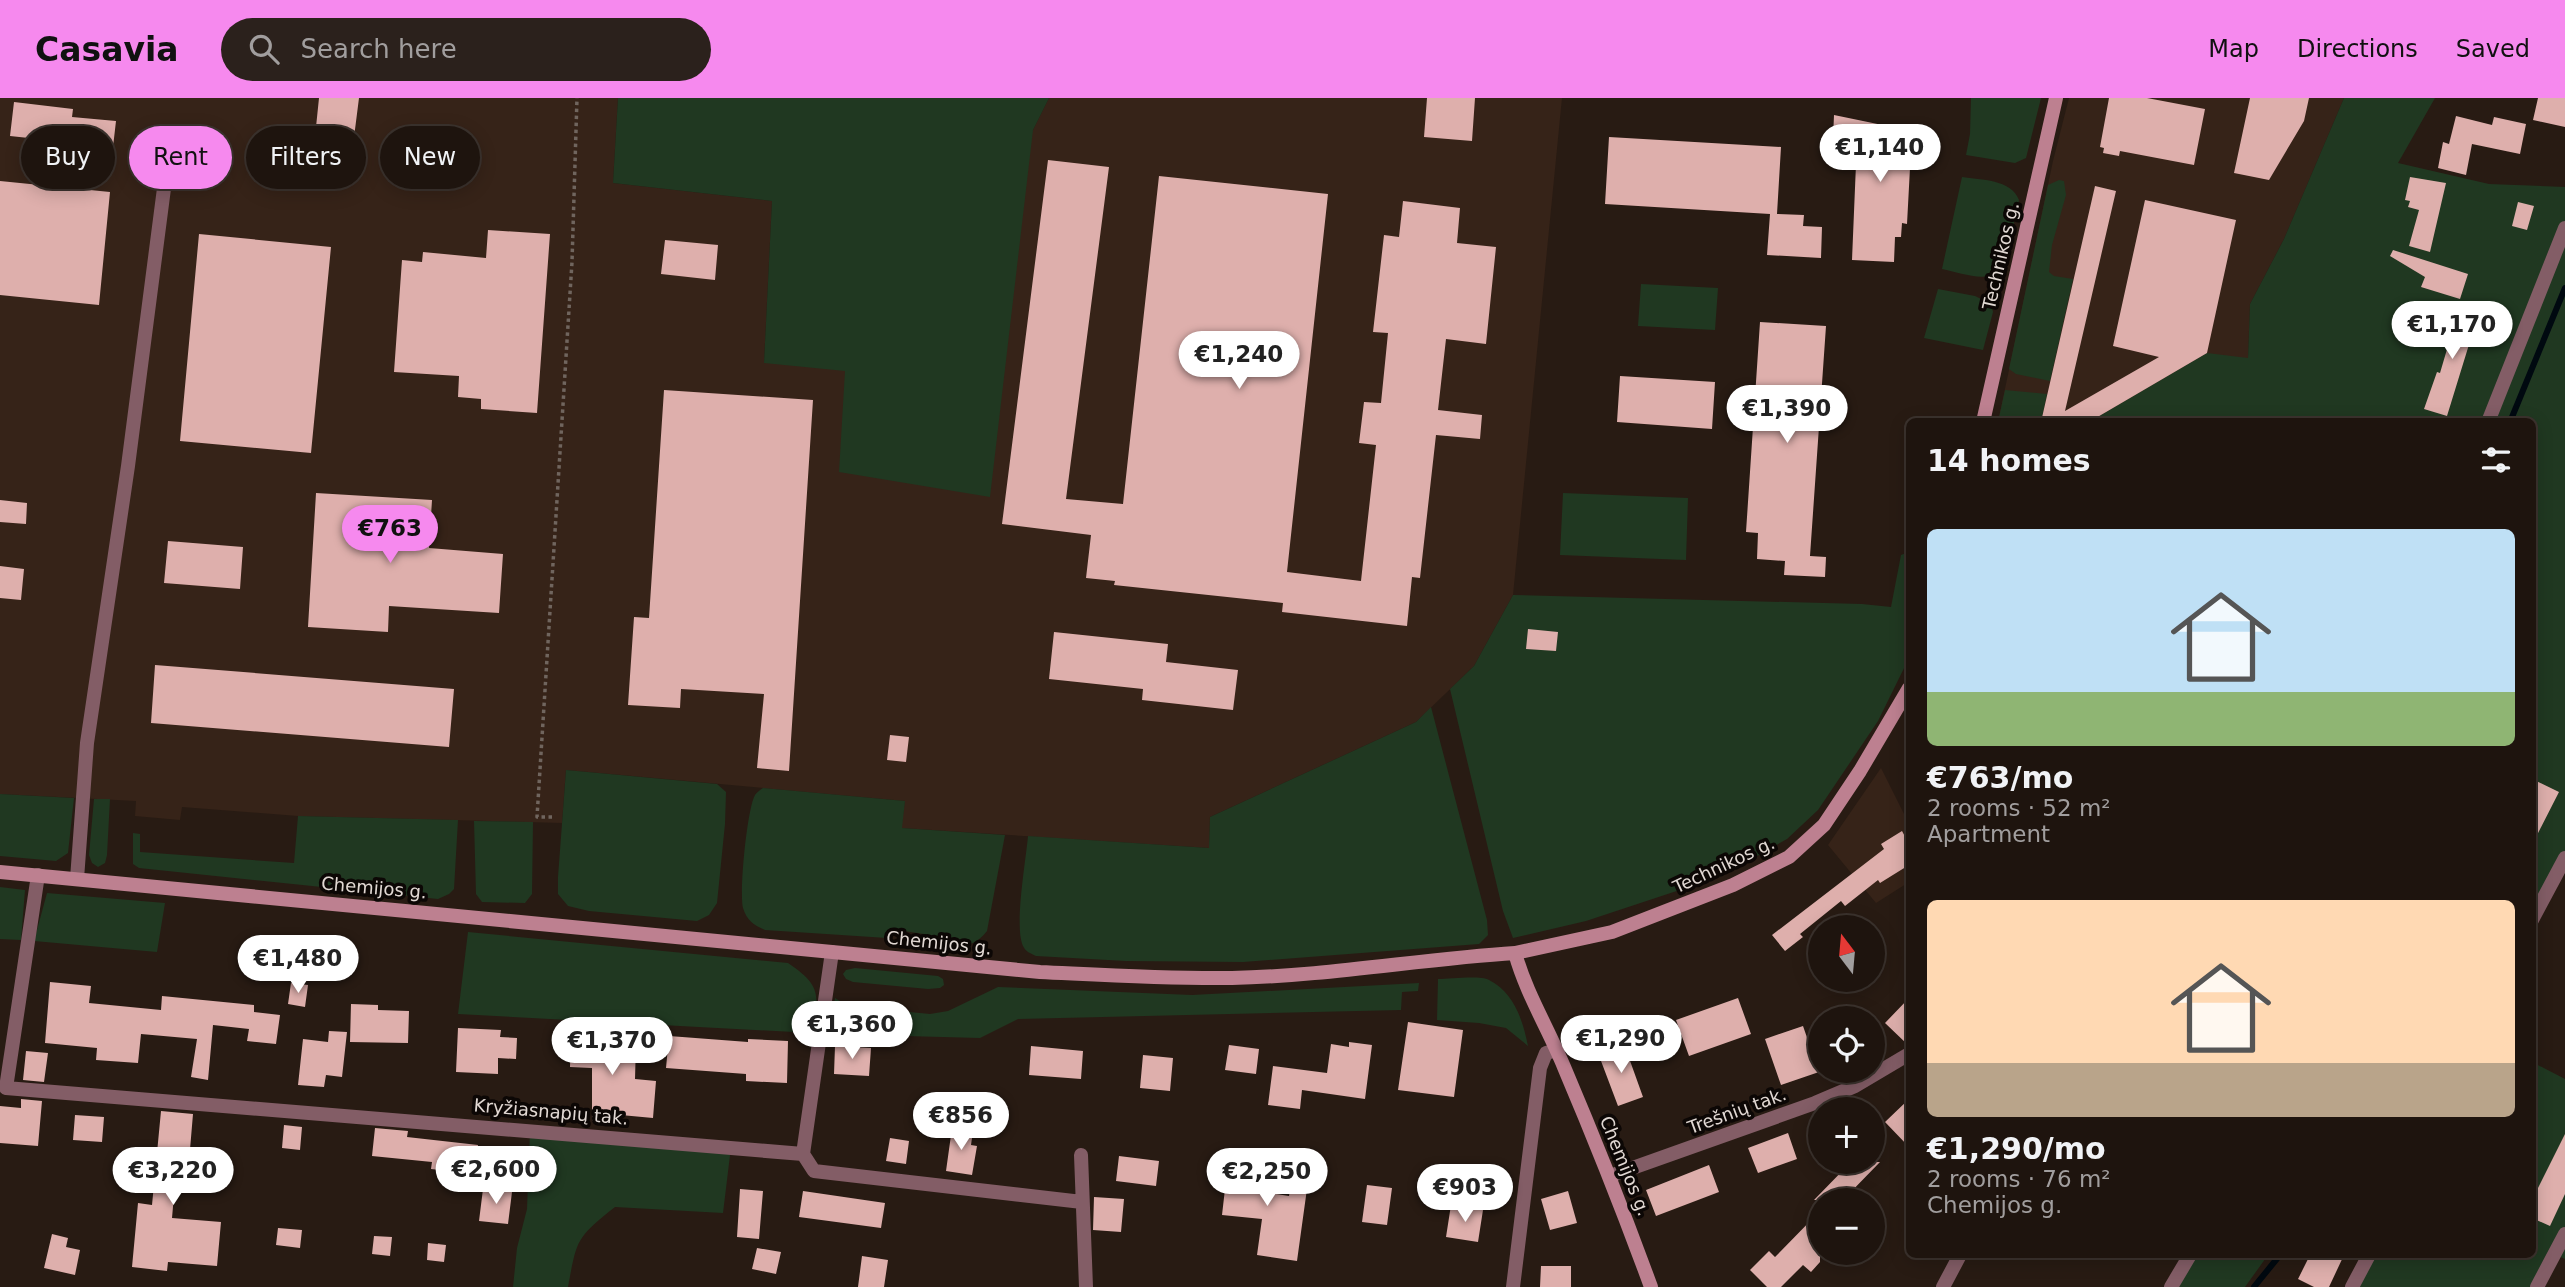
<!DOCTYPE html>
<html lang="en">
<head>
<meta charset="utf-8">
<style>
	body { margin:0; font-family:"DejaVu Sans",sans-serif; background:#2b211c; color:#f1f3f6; height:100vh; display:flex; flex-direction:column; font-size:26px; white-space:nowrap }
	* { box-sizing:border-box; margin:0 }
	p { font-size:23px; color:#a19e9e }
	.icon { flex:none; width:38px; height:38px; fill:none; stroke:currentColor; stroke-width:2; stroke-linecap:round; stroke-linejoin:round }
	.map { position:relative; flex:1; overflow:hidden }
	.side { position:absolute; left:1906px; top:320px; width:630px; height:840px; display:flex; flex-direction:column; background:#1e140e; border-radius:10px; box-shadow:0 4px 18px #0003,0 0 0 2px #3c332e }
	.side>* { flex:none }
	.top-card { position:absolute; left:21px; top:28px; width:665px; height:63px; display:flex; gap:14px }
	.needle { width:46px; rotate:344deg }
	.fabs { position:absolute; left:1808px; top:817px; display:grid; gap:14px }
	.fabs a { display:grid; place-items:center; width:77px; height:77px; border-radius:50%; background:#1e140e; box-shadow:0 4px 18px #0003,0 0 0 2px #3c332e; font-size:35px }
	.price { position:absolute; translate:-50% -60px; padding:0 16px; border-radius:24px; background:#fff; color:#222; font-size:23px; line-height:46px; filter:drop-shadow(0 2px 4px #0008) }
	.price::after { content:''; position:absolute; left:50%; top:42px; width:21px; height:16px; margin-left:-10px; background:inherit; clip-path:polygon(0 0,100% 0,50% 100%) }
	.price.active { background:#f689ee; color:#111 }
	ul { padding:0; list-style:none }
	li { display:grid; align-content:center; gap:14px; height:371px; padding:0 21px }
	li span { display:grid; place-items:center; height:217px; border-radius:10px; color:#555 }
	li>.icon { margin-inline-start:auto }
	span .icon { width:126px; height:126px; fill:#fffc; stroke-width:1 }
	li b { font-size:30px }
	h2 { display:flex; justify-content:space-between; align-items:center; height:84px; padding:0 21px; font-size:30px }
	.tag { padding:0 24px; border-radius:32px; background:#1e140e; box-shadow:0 4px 18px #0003,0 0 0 2px #3c332e; font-size:24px; line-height:63px }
	.tag.active { background:#f689ee; color:#111 }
	header { display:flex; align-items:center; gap:42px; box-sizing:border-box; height:98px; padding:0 35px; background:#f689ee; color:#111 }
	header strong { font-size:33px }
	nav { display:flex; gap:38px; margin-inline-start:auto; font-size:24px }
	.search { width:490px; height:63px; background:#2b211c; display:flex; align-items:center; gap:18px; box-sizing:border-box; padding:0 24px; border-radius:38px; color:#a19e9e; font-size:26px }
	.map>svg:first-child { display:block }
	.built { fill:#362318 }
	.green { fill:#203821 }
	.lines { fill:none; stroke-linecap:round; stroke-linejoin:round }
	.stream { stroke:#000910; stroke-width:6 }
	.building { fill:#deafac }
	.path { stroke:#70655e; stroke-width:3.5; stroke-dasharray:3.5 3.5; stroke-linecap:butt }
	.street { stroke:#835d66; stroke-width:14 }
	.secondary { stroke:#bd8090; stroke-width:14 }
	.labels { text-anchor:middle; stroke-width:7; stroke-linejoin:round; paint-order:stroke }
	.street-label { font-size:18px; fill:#e1d8d3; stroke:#0c0705 }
</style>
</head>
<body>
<header>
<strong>Casavia</strong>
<div class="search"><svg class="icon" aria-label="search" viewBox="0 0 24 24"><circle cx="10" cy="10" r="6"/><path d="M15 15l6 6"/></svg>Search here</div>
<nav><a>Map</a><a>Directions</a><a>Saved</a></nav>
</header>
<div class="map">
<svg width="2565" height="1189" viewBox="0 0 2565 1189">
	<rect width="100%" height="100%" fill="#281b13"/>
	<path class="built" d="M0,0H618L613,85L772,103L764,265L1033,32L1049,0H1562L1513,497L1474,568L1416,624L1210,719L1209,750L901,730L905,703L566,672L562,725L298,718L182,709L180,722L135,718L136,703L0,696Z
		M2069,0H2344L2284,141L2250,206L2248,260L2089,324H1998L2053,63Z
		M1881,670L1909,726V784L1876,805L1828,747Z"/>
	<path class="green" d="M618,0H1049L1033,32L990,399L839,374L845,273L764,265L772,103L613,85Z
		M1971,0H2041L2026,60L2015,65L1966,57L1970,36Z
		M2344,0H2435L2398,65L2489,86L2565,89V760L2532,822V324H2089L2207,255L2248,260L2250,206L2284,141Z
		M1962,79C1981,82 2011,81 2019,102L2005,165C1994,189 1963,175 1942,171Z
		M2059,82L2064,83L2066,97L2052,147L2049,174L2054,178L2073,181L2050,283L2016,276L2009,271L2048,87Z
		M1641,186L1718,190L1715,232L1638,228Z
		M1938,191L1975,198L1991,206L1993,214L1983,252L1924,240Z
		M2005,292L2047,296L2041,324H1998Z
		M1563,395L1688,400L1686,462L1560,457Z
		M1909,454V560L1878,623L1818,712L1787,741L1722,778L1586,823L1513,840L1503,813L1450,591L1474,568L1513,497L1862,506L1891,509L1901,457Z
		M1431,609L1487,822L1488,837L1479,846L1243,864L1126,863L1036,858C1030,855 1026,854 1023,848C1014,828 1026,762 1028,738L1209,750L1210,719L1416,624Z
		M566,672L717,686L726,694L725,726L717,805L709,817L697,823L589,813L568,808L558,796V779Z
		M763,690L905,703L902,730L1005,737L987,833C970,855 953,847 928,844L931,837L890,831L887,840L765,832C754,827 747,823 743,810C739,795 747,711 755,697C757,694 760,692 763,690Z
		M0,696L74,700L68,755L56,763L0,758Z
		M94,701H110L107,757L105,765L98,769L92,765L89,757Z
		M298,718L458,722L454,791L449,796L438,801L139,770L133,766V735L140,736V754L294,765Z
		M474,723L533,724L532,796L525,805L482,804L476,796Z
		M0,789L25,792L21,842L0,841Z
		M47,795L165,805L157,854L34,843Z
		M468,834L788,865C822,888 819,897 812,935L458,916Z
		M855,870L938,878L943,881L944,887L940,890L928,891L853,884L846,881L843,876L846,872Z
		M1438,881C1450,881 1480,877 1489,882C1514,894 1523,923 1528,948L1506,930L1479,925L1437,922Z
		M1419,885L1418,893L1402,894L1401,912L1018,921L980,940L830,936L835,900L848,908L930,916L948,913L998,889L1192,897Z
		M2532,964L2565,981V1161L2554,1156L2537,1189H2352L2364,1157H2532Z
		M530,1032L731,1049L723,1115L615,1109C576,1140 577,1141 568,1189H513L517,1150L527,1111Z
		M2190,1157H2268L2245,1189H2171Z"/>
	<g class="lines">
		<path class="stream" d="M2510,324L2565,190
			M2254,1189L2280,1157"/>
	</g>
	<path class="building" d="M319,0H359L352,55L335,53L338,32L316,29Z
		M1427,0H1475L1472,43L1424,39Z
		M2109,0H2147L2205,11L2194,67L2120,53L2119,58L2103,55L2104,50L2100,49Z
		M2250,0H2309L2304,23L2269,82L2234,75Z
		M2538,0H2565V29L2533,22Z
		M14,4L73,11L72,19L116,23L113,49L10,38Z
		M1834,17L1921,35L1919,70H1910L1907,126L1902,125L1901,139H1895L1894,164L1852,162L1857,42L1833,41Z
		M2456,18L2492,27L2494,19L2526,26L2520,56L2472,46L2466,77L2438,70L2443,44L2449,46Z
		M1609,39L1781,49L1777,116L1804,117L1803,128L1822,129L1821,160L1767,157L1770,116L1605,106Z
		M1048,62L1109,69L1066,401L1123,406L1159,78L1328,96L1287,474L1361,483L1376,347L1359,345L1364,304L1381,305L1388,235L1373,234L1384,137L1399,139L1403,103L1460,110L1457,145L1496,149L1486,246L1446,241L1438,312L1482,317L1480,341L1436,337L1420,480L1412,479L1407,528L1282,514L1283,505L1114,487L1115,483L1086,480L1091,437L1002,426Z
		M2410,79L2446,85L2430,154L2409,148L2419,112L2408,109L2410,103L2405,102Z
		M0,83L110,94L99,207L0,197Z
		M2095,88L2116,93L2065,313L2159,259L2113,248L2145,102L2236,122L2207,255L2089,324H2041Z
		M2518,104L2534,108L2527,132L2512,128Z
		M488,132L550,136L537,315L481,311V301L458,299L459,278L394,274L402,162L422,164L423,154L486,160Z
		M199,136L331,149L311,355L180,343Z
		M665,142L718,147L715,182L661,176Z
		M2393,152L2468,176L2460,201L2421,189L2425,179L2390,158Z
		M2455,207L2479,214L2447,318L2424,311L2437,274L2440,275L2453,231L2448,230Z
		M1760,224L1826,228L1810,458L1826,459L1825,479L1784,477L1785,463L1757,461L1758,435L1746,434Z
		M1620,278L1715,284L1712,331L1617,324Z
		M664,292L813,302L789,673L757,670L764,596L681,591L680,610L628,607L634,519L649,520Z
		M316,395L432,402L429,450L503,456L499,515L389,508L388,534L308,529Z
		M0,402L27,405L26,426L0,424Z
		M168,443L243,449L240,491L164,485Z
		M0,468L24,471L21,502L0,500Z
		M1528,531L1558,534L1556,553L1526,551Z
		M1054,534L1168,546L1166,564L1238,572L1233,612L1142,602L1143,591L1049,581Z
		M155,567L454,591L449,649L151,625Z
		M890,637L909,639L906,664L887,662Z
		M2532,681L2559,694L2532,747Z
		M1902,733L1909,746V767L1880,785L1878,782L1845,808L1841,803L1800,836L1803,839L1785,853L1772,837L1884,751L1881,746Z
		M50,884L91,888L89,905L161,912L162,898L254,907V914L280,917L276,946L247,943L249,931L213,927L208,982L191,979L197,941L141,936L138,965L96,962L97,950L45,945Z
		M291,885L308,887L305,909L288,906Z
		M1738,900L1751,936L1689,958L1676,922Z
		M1909,900V946L1908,947L1885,925Z
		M351,906L378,907V912L409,913L408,945L350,944Z
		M1408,924L1463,932L1454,999L1398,992Z
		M1803,928L1819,974L1781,987L1765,941Z
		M458,930L501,932L500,939L517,940L516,961L498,960V976L456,974Z
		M329,933L347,934L342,979L326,977L324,989L298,987L303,941L328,944Z
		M571,933L606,934V944L636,945L635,981L656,983L653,1020L610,1016V1023H592V970L570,969Z
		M669,938L748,944V941L788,943L787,985L746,983V976L666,970Z
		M1349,944L1372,947L1365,1001L1302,992L1300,1011L1268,1007L1273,968L1327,975L1331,946L1349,949Z
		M1624,946L1643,999L1618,1008L1598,955Z
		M1229,947L1259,951L1256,976L1225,972Z
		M835,948L871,950L869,978L834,976Z
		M1031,948L1083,953L1081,981L1029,977Z
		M26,953L48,955L44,984L23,982Z
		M1143,957L1173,960L1170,993L1140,990Z
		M21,1001L42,1003L38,1048L0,1045V1008L21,1010Z
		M1909,1001V1049L1885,1024Z
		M161,1013L193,1016L187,1087L175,1086L172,1120L221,1124L217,1168L168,1164L167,1173L132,1169L138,1105L152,1107Z
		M75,1017L104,1019L102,1044L73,1042Z
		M284,1027L302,1029L300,1052L282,1050Z
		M375,1030L408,1033L407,1039L478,1047L475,1076L431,1071L432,1064L372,1058Z
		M952,1030L973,1033L971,1047L977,1048L972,1077L946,1073Z
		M1788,1035L1797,1061L1758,1075L1748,1050Z
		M2565,1036V1096L2550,1128L2532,1120V1102Z
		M890,1040L909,1043L906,1066L886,1063Z
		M1119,1058L1159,1063L1156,1088L1116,1083Z
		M1851,1064H1880L1843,1102H1814Z
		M1218,1066L1260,1070L1257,1093L1289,1098L1294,1067L1310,1069L1297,1163L1257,1157L1262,1121L1222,1117L1225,1091L1215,1090Z
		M1709,1067L1719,1094L1656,1118L1646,1092Z
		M1367,1087L1392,1090L1387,1127L1362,1124Z
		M483,1091L512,1094L508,1126L479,1123Z
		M740,1091L763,1093L759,1141L737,1139Z
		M803,1093L885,1105L881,1130L799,1119Z
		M1568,1093L1577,1125L1550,1132L1541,1101Z
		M1094,1099L1124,1101L1121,1134L1093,1132Z
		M1451,1107L1483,1112L1478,1144L1446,1139Z
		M1820,1113V1164L1811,1174L1803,1167L1781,1189H1767L1750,1172L1769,1153L1775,1159Z
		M278,1130L302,1132L300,1150L276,1147Z
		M52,1136L68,1140L66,1149L80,1152L75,1177L44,1170Z
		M374,1138L392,1139L390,1158L372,1156Z
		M428,1145L446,1147L444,1164L427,1162Z
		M757,1150L781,1154L776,1176L752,1171Z
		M2310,1157H2344L2329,1189H2314L2298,1181Z
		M862,1158L888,1162L884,1189H858Z
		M1541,1168H1571V1189H1540Z"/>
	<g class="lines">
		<path class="path" d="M552,719H537L572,164L577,0"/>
		<path class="street" d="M2488,324L2565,130
			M38,777L6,990L803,1056L814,1073L1082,1104
			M77,781L87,645L128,368L166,75
			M2532,822L2565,760
			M803,1056L832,854
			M1081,1057L1086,1189
			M1610,1078L1815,1005L1855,988L1909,956
			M1513,1189L1540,970L1546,955L1557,952
			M1943,1189L1960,1157
			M2171,1189L2190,1157
			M2352,1189L2369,1157
			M2537,1189L2565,1136"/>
		<path class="secondary" d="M1983,324L2056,0
			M0,774L1040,874C1104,877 1168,881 1232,880C1327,878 1421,861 1515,855C1526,895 1548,930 1564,969C1595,1042 1624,1115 1651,1189
			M1515,855L1612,834L1733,787L1789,759L1824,727L1860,673L1909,590"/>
	</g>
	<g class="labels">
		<g class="street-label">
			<text transform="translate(2001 158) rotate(-77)" y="6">Technikos g.</text>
			<text transform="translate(1724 767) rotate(-25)" y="6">Technikos g.</text>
			<text transform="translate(374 790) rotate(5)" y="6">Chemijos g.</text>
			<text transform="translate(939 845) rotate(6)" y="6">Chemijos g.</text>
			<text transform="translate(1737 1013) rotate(-20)" y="6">Trešnių tak.</text>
			<text transform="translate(551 1014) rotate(5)" y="6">Kryžiasnapių tak.</text>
			<text transform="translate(1625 1068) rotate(68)" y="6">Chemijos g.</text>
		</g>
	</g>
</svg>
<div class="fabs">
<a><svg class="needle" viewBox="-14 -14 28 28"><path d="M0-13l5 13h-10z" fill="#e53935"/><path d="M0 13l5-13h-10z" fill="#a19e9e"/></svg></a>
<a><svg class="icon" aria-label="locate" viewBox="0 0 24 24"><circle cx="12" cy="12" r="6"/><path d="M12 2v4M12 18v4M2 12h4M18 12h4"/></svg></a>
<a>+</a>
<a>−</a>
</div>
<b class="price" style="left:1880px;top:86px">€1,140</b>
<b class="price" style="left:2452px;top:263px">€1,170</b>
<b class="price" style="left:1239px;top:293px">€1,240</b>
<b class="price" style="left:1787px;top:347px">€1,390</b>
<b class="price active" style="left:390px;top:467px">€763</b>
<b class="price" style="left:298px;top:897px">€1,480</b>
<b class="price" style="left:852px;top:963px">€1,360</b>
<b class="price" style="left:1621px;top:977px">€1,290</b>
<b class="price" style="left:612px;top:979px">€1,370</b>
<b class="price" style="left:961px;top:1054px">€856</b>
<b class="price" style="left:496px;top:1108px">€2,600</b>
<b class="price" style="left:173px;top:1109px">€3,220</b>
<b class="price" style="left:1267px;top:1110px">€2,250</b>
<b class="price" style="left:1465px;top:1126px">€903</b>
<div class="top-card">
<a class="tag">Buy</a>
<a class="tag active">Rent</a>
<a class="tag">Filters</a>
<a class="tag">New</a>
</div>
<section class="side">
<h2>14 homes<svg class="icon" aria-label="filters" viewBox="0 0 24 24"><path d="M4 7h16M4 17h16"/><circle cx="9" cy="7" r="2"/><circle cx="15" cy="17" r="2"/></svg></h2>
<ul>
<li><span style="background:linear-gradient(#bfe0f5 75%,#8fb573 0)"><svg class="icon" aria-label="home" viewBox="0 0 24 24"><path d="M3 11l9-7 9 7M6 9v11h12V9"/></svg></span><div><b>€763/mo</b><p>2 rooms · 52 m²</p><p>Apartment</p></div></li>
<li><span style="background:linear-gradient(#ffd9b3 75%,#b9a48a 0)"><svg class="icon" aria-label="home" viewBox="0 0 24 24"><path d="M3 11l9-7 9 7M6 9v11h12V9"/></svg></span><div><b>€1,290/mo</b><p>2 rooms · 76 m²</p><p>Chemijos g.</p></div></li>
</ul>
</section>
</div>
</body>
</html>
